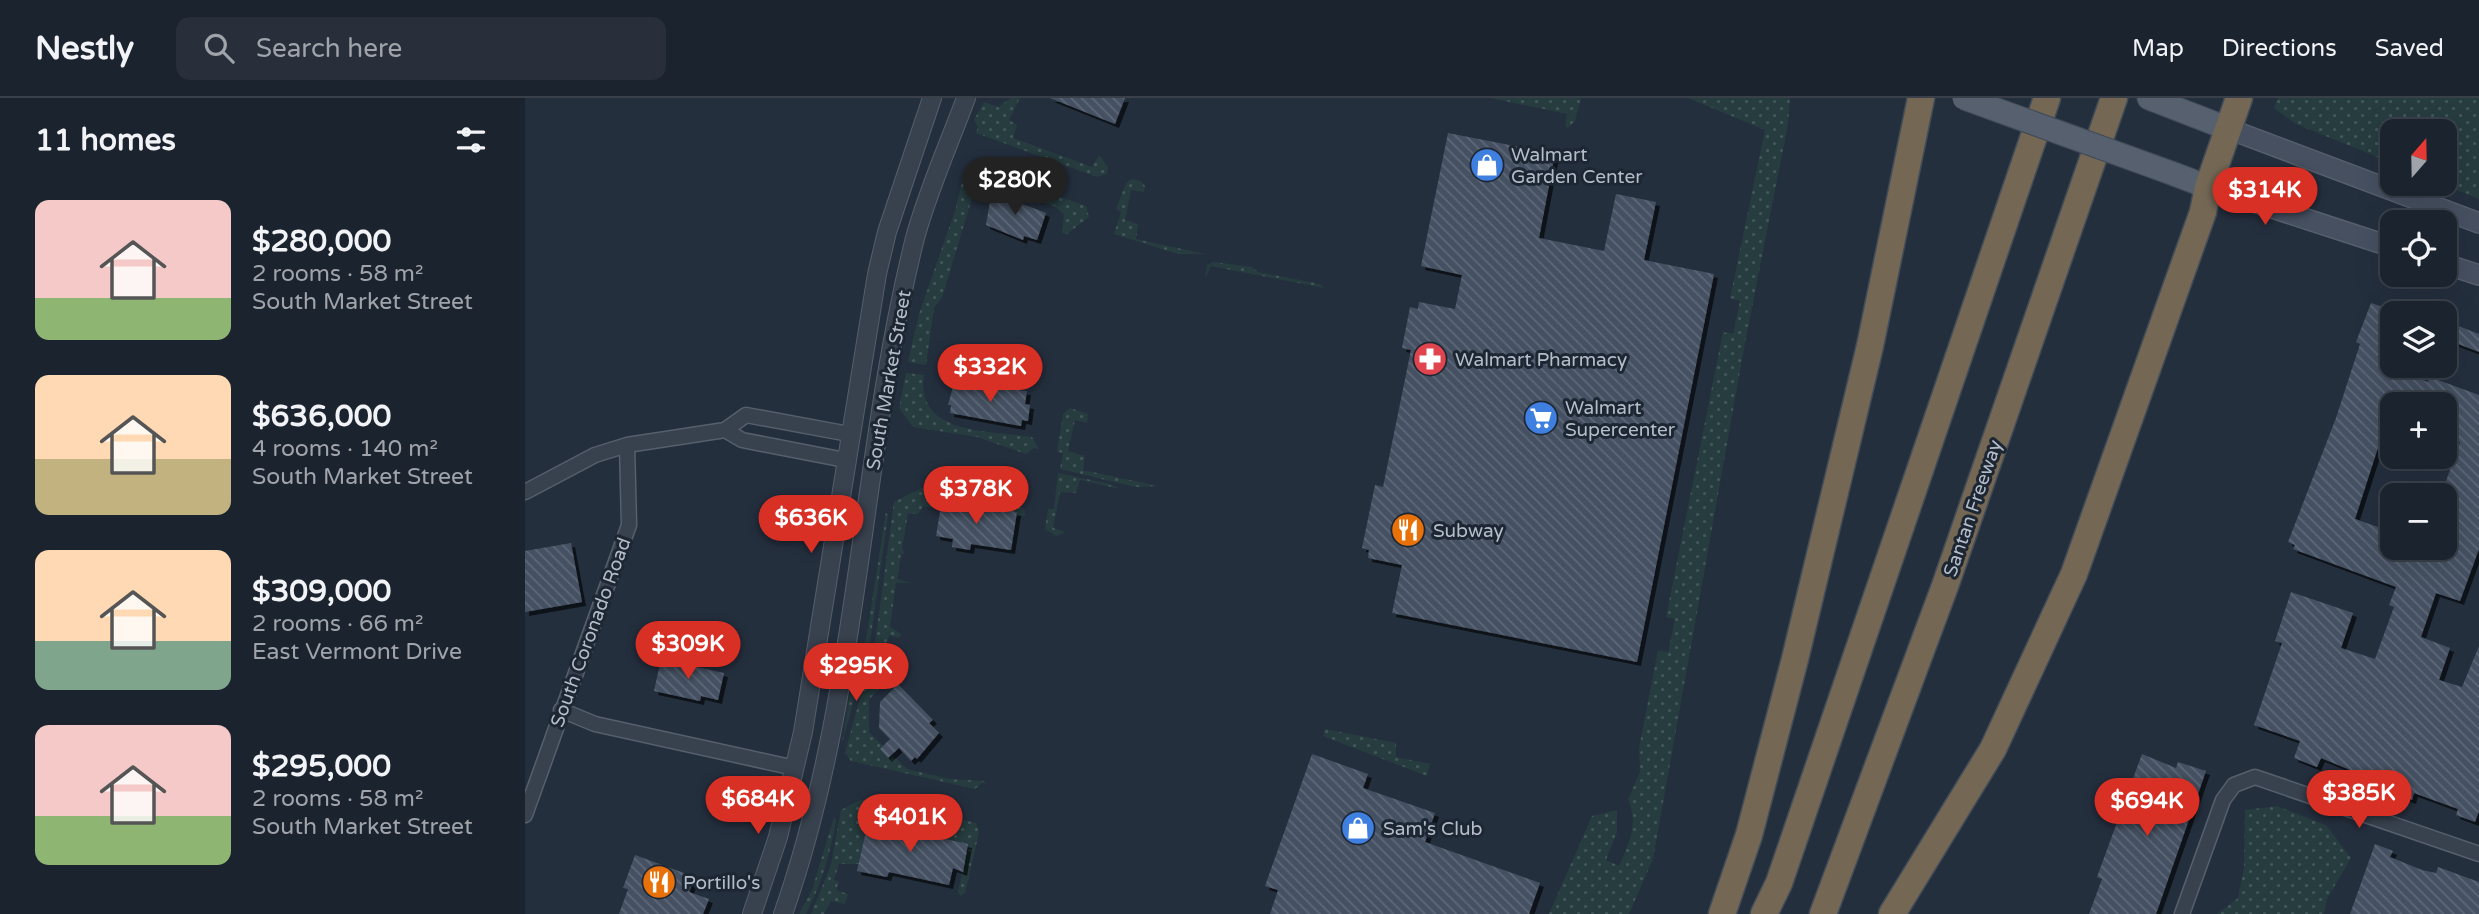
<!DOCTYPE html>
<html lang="en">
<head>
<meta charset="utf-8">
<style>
	body { margin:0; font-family:"Varela Round",sans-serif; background:#282f3a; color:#f1f3f6; height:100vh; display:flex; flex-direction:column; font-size:26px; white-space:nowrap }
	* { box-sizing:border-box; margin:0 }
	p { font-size:23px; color:#a0a4aa }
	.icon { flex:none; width:38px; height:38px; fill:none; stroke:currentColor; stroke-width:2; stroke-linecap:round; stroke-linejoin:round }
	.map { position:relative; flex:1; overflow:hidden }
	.details { display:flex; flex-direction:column; background:#1b232e; width:525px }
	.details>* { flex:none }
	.needle { width:46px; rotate:20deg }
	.controls { position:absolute; left:1855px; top:21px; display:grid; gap:14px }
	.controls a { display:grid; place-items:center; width:77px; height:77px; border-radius:14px; background:#1b232e; box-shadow:0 7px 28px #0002,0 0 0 2px #39404a; font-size:35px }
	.price { position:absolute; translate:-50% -60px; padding:0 16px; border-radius:24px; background:#d93025; color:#fff; font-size:23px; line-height:46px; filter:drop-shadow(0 2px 4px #0008) }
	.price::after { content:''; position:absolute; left:50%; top:42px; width:21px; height:16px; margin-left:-10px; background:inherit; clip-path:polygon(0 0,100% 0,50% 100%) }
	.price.active { background:#222; color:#fff }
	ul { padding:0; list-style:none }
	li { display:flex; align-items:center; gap:21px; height:175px; padding:0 35px }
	li span { display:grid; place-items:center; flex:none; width:196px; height:140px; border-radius:14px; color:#555 }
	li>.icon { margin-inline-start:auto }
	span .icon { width:84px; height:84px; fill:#fffc; stroke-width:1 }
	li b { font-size:30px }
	h2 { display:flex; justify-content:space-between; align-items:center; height:84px; padding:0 35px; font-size:30px }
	header { display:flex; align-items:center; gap:42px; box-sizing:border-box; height:98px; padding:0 35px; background:#1b232e; border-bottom:2px solid #39404a }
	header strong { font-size:33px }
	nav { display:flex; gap:38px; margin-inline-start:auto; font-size:24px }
	.search { width:490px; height:63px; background:#282f3a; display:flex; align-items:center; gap:18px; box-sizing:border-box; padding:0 24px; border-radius:14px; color:#a0a4aa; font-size:26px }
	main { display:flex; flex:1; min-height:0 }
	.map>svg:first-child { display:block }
	.grass { fill:url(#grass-dots) }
	.building { fill:url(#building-back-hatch); fill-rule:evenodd; filter:url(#shadow) }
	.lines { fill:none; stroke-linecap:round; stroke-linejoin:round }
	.minor-casing { stroke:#565f6c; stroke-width:17 }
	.tertiary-casing { stroke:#565f6c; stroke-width:20 }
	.secondary-casing { stroke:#565f6c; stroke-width:22 }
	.primary-casing { stroke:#414a57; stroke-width:25 }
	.motorway-casing { stroke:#434c59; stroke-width:29 }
	.minor { stroke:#38414e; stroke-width:14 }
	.tertiary { stroke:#38414e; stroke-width:18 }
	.secondary { stroke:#465061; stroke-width:19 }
	.primary { stroke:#56606e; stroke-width:23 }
	.motorway { stroke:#746855; stroke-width:26 }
	.primary-bridge-casing { stroke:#414a57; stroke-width:25; stroke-linecap:butt }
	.primary-bridge { stroke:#56606e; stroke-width:23 }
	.labels { text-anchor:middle; stroke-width:6; stroke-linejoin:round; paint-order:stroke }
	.poi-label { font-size:19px; fill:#b4bcc9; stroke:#1d2633; text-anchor:start }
	.street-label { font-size:19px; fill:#b4bcc9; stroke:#1d2633 }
</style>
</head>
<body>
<header>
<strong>Nestly</strong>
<div class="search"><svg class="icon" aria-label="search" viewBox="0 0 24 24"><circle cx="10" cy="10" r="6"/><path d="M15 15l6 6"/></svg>Search here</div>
<nav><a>Map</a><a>Directions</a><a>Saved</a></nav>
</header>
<main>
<section class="details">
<h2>11 homes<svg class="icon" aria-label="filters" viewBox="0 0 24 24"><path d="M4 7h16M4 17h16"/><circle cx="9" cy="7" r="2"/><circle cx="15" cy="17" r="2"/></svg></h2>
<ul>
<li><span style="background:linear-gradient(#f6c9c9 70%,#8fb573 0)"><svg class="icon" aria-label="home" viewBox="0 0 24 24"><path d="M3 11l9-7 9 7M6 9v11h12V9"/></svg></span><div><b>$280,000</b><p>2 rooms · 58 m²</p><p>South Market Street</p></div></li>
<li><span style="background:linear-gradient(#ffd9b3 60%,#c2b280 0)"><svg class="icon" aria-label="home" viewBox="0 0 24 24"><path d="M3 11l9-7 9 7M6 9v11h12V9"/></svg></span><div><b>$636,000</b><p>4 rooms · 140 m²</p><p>South Market Street</p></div></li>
<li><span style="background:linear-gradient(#ffd9b3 65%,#7fa58c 0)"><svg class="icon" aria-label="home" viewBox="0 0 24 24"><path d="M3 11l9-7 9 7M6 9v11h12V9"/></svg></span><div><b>$309,000</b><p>2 rooms · 66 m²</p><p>East Vermont Drive</p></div></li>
<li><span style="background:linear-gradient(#f6c9c9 65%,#8fb573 0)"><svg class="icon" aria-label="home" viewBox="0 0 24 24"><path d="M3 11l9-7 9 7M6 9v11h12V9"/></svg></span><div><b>$295,000</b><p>2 rooms · 58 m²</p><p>South Market Street</p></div></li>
</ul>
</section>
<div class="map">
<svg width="1954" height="816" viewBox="0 0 1954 816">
	<defs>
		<pattern id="grass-dots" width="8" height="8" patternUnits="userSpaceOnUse" patternTransform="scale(1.75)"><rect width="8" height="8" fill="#263c3f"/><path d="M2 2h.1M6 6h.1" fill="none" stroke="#435659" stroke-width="1.8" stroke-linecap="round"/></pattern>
		<pattern id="building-back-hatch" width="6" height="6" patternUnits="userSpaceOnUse" patternTransform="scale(1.75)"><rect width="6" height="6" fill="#455162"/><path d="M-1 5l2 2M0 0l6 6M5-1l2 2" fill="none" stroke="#5d6877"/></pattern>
		<filter id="shadow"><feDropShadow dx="4" dy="4" stdDeviation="0" flood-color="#0009"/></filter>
	</defs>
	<rect width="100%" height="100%" fill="#242f3e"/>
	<path class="grass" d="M486,0H495L484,22L492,27L488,40L567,69L574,57L583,69L582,76L572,79L451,35L453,29L449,22L459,4L473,9Z
		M965,0H1056L1050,23L1043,30L1040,28L1042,16Z
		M1163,0H1265L1263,26L1220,245L1128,761L1104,816H1024L1067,718L1092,712V734L1081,762L1094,768C1104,745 1114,726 1103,701L1115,674L1114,650L1133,552L1143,554L1150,521L1141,519L1198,234L1208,236L1215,203L1205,200L1240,32Z
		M1753,0H1954V101L1917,86L1920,33H1867V65L1771,26L1749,10Z
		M459,71L561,108L564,119L542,136L537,135L539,116L529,108L470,89L447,100L417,200L409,210L401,267L383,264L394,216L431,110L438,78Z
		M606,81L616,83L620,88L619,94L606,92L600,122L613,126L611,141L680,156H653L589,136L596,114L591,111L601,85Z
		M688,164L727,169L733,174L795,186L799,190L686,168L680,180L682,167Z
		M381,275L399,277C390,338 466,332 507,339L514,351L509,350L501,356L452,339L388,329L374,310Z
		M545,310L563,316L562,325L550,322L543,353L560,358L558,372L633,388L610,389L535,371L538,355L532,354L538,316Z
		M533,375L585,386L595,391L555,382L551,395L535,394L528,430L540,434L531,438L520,431L523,411H529Z
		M396,390L494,406L500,413L499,418L417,402L416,411L398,408L393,416L383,415L377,451L380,455L376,457L372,481L386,485H371L365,529L376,536L374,540L364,537L355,568L343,566L350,545L369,404Z
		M361,414L363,417L345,544L317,645L325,595L342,536Z
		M343,570L359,574L364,579L344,602V634L382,671L425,681L458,683L462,686L457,685L450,691L326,663L320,655Z
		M800,631L871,645V659L905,666L902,678L798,638Z
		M335,702L352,705L347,725H342L334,766H314L309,782L314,784L311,792L323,796L320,806L306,803L299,816H286L306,767L316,712Z
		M357,702L451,725L454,735L440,795L435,798L433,794L443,746L350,726Z
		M1752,708L1801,727L1826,760L1802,801L1799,816H1692L1713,800L1719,769L1720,712Z
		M309,719L311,723C305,756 297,785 281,816H274L287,792Z"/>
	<path class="building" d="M525,0H600L590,26Z
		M923,35L1030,56L1014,140L1079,153L1091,96L1131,104L1119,162L1189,176L1112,564L867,515L877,467L843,460L844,452L837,450L850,387L858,389L886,252L877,250L885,209L893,211L894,204L930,211L937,177L896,168Z
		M479,90L493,94L490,103L521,115L512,142L499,138L498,142L461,127L465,103L468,104L470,97L477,99Z
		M1846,205L1867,212V272L1903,284L1905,279L1954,297V451L1935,503L1911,495L1896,539L1925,550L1914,582L1937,589L1954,548V713L1950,724L1931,717L1933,711L1889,695L1887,702L1833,683L1835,676L1796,660L1792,669L1769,660L1775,643L1729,627L1757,545L1750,543L1766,494L1828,515L1816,550L1850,561L1869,509L1864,507L1871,489L1768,451L1770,447L1763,444L1811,320L1835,246L1831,244ZM1867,306H1920V338L1935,344L1916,397H1920V450H1867V434L1830,421Z
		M1923,224L1954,236V254L1920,241Z
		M429,285L502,293L500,306L505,307L503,323L497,322L496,328L425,315L426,307H423Z
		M417,402L492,414L486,452L446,446L445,452L427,449L428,441L411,438Z
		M46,445L57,504L0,514V453Z
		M136,561L199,575L193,602L176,598L175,603L129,593Z
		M373,586L408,622L404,625L414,635L392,661L390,659L386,663L374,650L363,660L355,651L365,641L354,630L355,604Z
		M787,656L843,676L838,690L910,715L900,744L1015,785L1004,816H745L753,792L740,788Z
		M1617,656L1651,670L1653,664L1681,673L1631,816H1564L1577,781L1572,779Z
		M343,724L443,746L438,774L428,770L424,787L364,774L362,779L332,773Z
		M1850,746L1868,753L1865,759L1897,772L1911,775L1913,769L1954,784V816H1825Z
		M110,757L170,779L164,794L184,801L178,816H94L103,791L98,790Z"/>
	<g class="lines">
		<g class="minor-casing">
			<path id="minor" d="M320,362L217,342L200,332L221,317L324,336
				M0,394L70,357L102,347L200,332
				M36,612L70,626L270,670
				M0,717L104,427L102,347
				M1657,816L1698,702L1709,687L1730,679L1954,756"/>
		</g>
		<g class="tertiary-casing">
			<path id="tertiary" d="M227,816L253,739L278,634L352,176L362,134L407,0
				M258,816C335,598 334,363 390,140C403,92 424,46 441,0"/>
		</g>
		<g class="secondary-casing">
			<path id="secondary" d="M1704,31L1954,125
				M1683,89L1867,149
				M1920,166L1954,177"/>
		</g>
		<g class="primary-casing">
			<path id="primary" d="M1624,0L1704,31
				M1649,76L1683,89"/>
		</g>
		<g class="motorway-casing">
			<path id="motorway" d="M1197,816L1224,737L1270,561L1345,248L1396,0
				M1239,816L1254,785L1522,0
				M1298,816L1420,488L1589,0
				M1367,816L1468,651L1549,476L1678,114L1683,89L1714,0"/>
		</g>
		<use href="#minor" class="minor"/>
		<use href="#tertiary" class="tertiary"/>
		<use href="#secondary" class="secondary"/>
		<use href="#primary" class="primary"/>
		<use href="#motorway" class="motorway"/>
		<g class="primary-bridge-casing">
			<path id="primary-bridge" d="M1439,0L1649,76"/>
		</g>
		<use href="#primary-bridge" class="primary-bridge"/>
	</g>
	<defs>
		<g id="shop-disc" transform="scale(1.75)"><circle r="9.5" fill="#3f7fe0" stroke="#1d2633"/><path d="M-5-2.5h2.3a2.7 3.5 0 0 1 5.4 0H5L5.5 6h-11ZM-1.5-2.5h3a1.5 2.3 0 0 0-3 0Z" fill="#fff"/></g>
		<g id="pharmacy-disc" transform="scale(1.75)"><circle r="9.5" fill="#e0444e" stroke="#1d2633"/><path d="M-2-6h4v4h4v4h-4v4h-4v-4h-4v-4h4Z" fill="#fff"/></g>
		<g id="supermarket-disc" transform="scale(1.75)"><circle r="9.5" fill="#3f7fe0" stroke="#1d2633"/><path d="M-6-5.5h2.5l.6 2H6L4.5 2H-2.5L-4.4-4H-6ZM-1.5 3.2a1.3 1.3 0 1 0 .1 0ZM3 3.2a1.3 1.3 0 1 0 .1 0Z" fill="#fff"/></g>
		<g id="restaurant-disc" transform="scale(1.75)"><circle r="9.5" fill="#e8710a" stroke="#1d2633"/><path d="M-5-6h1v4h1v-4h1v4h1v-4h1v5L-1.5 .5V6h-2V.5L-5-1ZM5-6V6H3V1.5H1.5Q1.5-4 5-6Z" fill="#fff"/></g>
	</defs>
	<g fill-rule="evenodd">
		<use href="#shop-disc" x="962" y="67"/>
		<use href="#pharmacy-disc" x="905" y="261"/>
		<use href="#supermarket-disc" x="1016" y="320"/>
		<use href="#restaurant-disc" x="883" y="432"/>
		<use href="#shop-disc" x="833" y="730"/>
		<use href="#restaurant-disc" x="134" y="784"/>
	</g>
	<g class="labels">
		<g class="poi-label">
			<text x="986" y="63">Walmart<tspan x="986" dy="22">Garden Center</tspan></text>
			<text x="930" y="268">Walmart Pharmacy</text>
			<text x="1040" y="316">Walmart<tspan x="1040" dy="22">Supercenter</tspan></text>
			<text x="908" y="439">Subway</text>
			<text x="858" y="737">Sam's Club</text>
			<text x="158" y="791">Portillo's</text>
		</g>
		<g class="street-label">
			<text transform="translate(363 282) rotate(-80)" y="7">South Market Street</text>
			<text transform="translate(1447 410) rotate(-71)" y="7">Santan Freeway</text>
			<text transform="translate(65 534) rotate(-70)" y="7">South Coronado Road</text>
		</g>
	</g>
</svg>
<div class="controls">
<a><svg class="needle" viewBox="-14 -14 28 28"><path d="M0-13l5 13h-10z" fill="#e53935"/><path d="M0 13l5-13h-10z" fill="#a0a4aa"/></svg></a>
<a><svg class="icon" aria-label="locate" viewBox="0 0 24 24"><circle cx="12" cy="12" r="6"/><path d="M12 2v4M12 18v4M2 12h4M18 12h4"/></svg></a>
<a><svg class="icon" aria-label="layers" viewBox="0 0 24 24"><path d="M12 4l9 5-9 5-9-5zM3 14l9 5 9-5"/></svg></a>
<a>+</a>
<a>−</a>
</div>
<b class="price active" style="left:490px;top:119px">$280K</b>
<b class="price" style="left:1740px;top:129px">$314K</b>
<b class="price" style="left:465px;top:306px">$332K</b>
<b class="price" style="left:451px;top:428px">$378K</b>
<b class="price" style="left:286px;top:457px">$636K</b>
<b class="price" style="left:163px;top:583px">$309K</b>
<b class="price" style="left:331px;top:605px">$295K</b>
<b class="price" style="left:1834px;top:732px">$385K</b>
<b class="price" style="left:233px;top:738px">$684K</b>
<b class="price" style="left:1622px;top:740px">$694K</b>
<b class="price" style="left:385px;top:756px">$401K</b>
</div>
</main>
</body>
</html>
